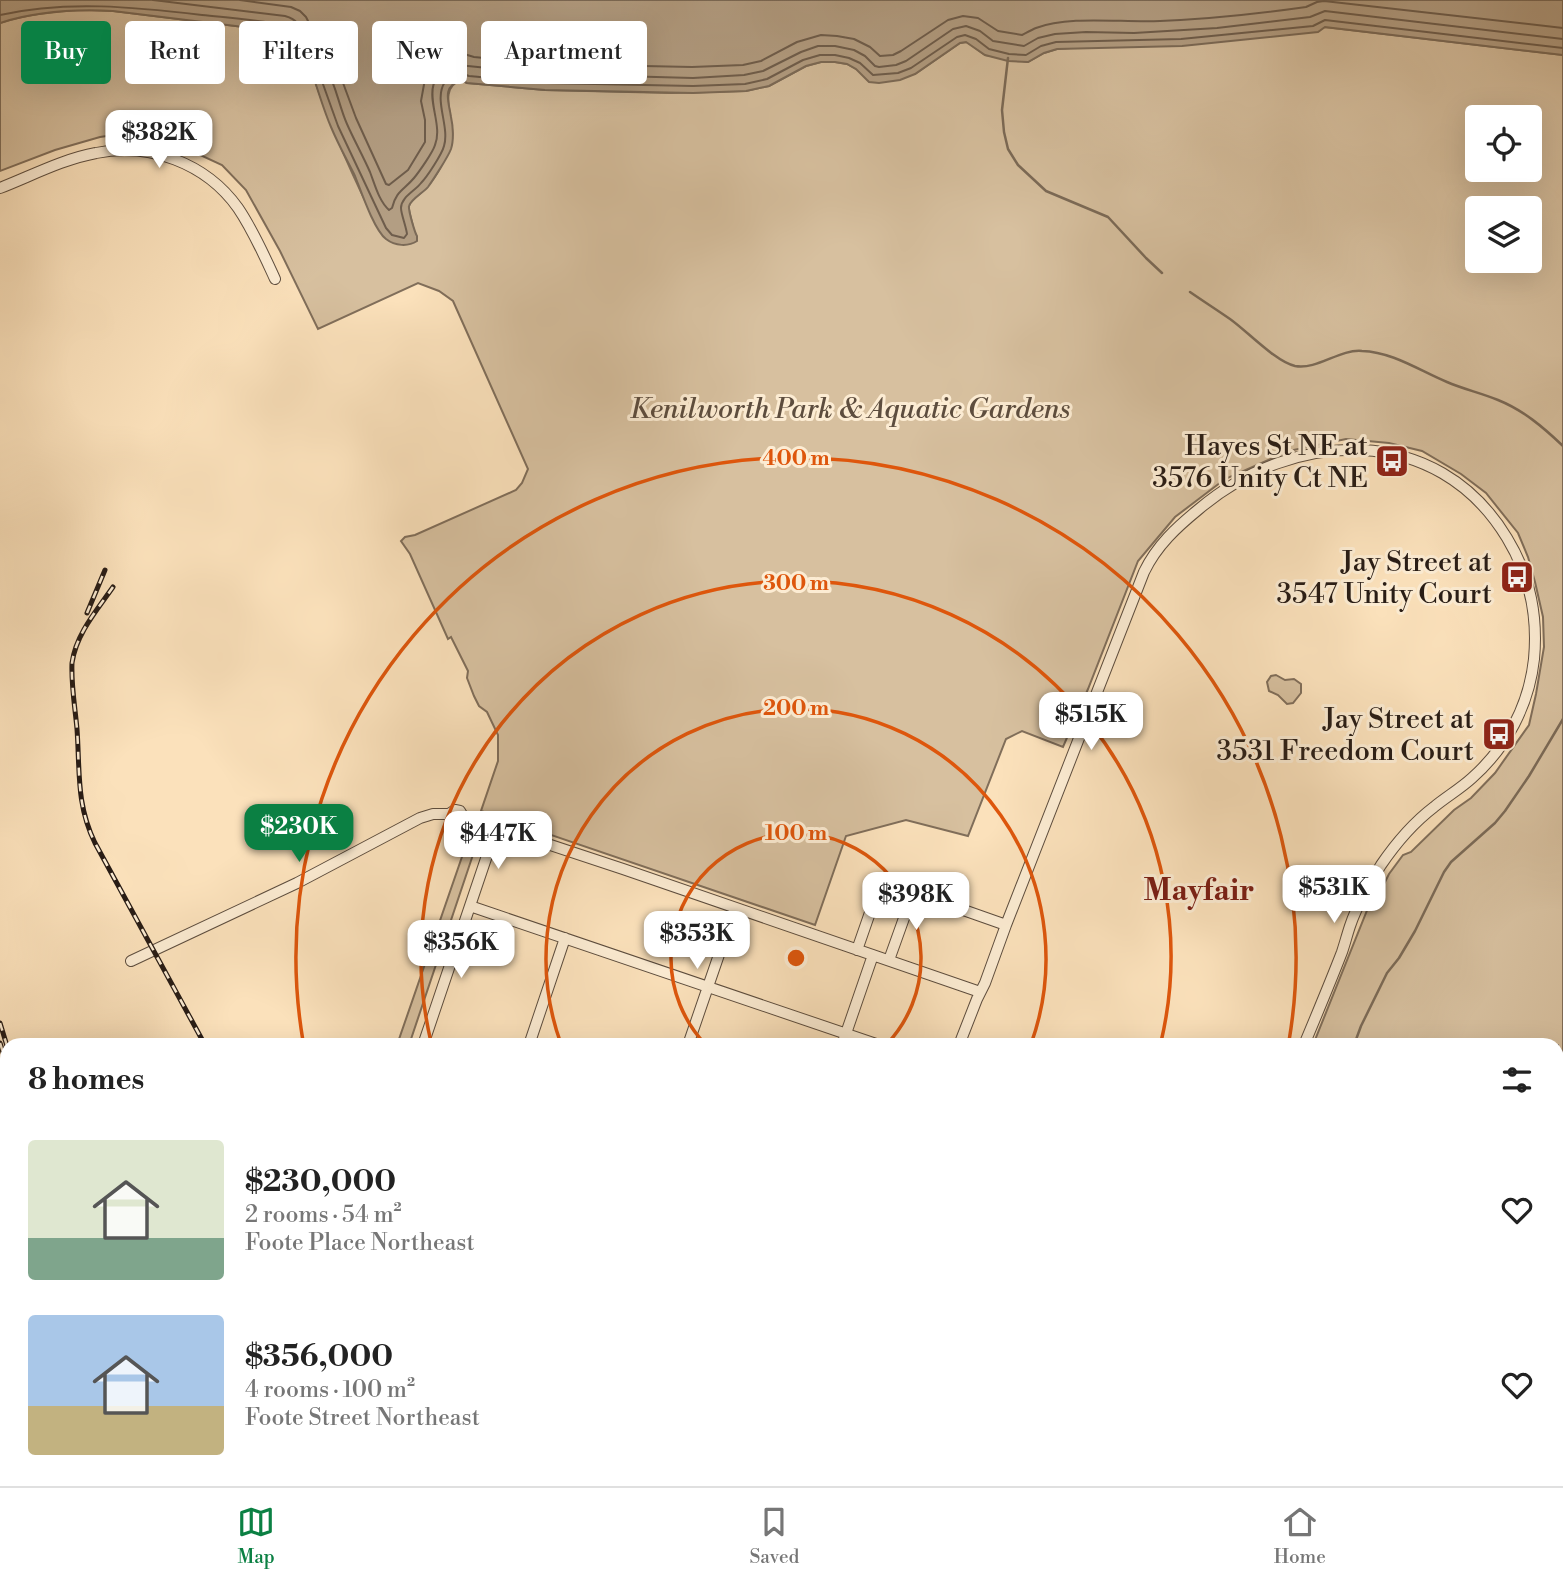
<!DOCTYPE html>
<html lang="en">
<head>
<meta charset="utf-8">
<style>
	body { margin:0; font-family:"Libre Bodoni",serif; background:#f6f6f6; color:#222; height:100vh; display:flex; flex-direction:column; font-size:26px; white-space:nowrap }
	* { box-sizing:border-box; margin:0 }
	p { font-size:23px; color:#767676 }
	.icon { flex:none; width:38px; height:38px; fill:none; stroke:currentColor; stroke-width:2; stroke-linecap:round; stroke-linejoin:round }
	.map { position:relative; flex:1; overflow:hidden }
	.drawer { position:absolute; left:0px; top:1038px; width:1564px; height:450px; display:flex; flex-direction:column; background:#fff; border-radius:21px 21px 0 0; box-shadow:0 7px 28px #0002 }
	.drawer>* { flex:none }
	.top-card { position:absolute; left:21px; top:21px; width:700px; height:63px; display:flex; gap:14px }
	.controls { position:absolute; left:1465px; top:105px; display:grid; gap:14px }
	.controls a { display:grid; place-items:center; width:77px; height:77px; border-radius:7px; background:#fff; box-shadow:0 7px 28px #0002; font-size:35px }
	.price { position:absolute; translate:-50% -60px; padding:0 16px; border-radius:14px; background:#fff; color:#222; font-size:23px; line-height:46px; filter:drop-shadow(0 2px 4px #0008) }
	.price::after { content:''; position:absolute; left:50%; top:42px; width:21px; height:16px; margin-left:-10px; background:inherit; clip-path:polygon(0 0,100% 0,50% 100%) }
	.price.selected { background:#0b8043; color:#fff }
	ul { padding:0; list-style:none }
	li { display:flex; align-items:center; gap:21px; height:175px; padding:0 28px }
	li span { display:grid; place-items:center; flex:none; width:196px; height:140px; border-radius:7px; color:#555 }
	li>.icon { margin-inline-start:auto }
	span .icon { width:84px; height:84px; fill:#fffc; stroke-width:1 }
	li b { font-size:30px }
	h2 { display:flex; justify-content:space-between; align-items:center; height:84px; padding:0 28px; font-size:30px }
	.pill { padding:0 24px; border-radius:7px; background:#fff; box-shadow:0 7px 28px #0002; font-size:24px; line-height:63px }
	.pill.selected { background:#0b8043; color:#fff }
	.tabs { display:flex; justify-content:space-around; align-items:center; height:98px; border-top:2px solid #e0e0e0; background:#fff; font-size:19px; color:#767676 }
	.tabs a { display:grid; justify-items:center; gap:4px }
	.tabs .selected { color:#0b8043 }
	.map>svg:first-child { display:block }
	.green { fill:#d7c09f; stroke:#806e5a; stroke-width:2; fill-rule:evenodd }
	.water { fill:#b39e83; stroke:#7b6a57; stroke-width:2 }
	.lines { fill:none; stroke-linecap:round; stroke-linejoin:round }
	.shore { stroke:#6e5d4c; stroke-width:2 }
	.stream { stroke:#7b6a57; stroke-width:2.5 }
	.minor-casing { stroke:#5d4d3e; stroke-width:12 }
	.secondary-casing { stroke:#281c15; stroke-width:17 }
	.primary-casing { stroke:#281c15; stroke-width:18 }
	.motorway-casing { stroke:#281c15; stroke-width:20 }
	.minor { stroke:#fcecd3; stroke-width:10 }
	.secondary { stroke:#fcecd3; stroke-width:14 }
	.primary { stroke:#fbe1bb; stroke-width:16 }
	.motorway { stroke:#fbe1bb; stroke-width:18 }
	.rail-casing { stroke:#281c15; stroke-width:5 }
	.rail { stroke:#fcecd3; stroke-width:2.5; stroke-dasharray:8; stroke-linecap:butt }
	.primary-bridge-casing { stroke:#281c15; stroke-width:18; stroke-linecap:butt }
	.primary-bridge { stroke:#fbe1bb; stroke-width:16 }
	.ring { fill:none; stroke:#de560c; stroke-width:3.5 }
	.labels { text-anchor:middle; stroke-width:6; stroke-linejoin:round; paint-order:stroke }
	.park-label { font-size:28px; font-style:italic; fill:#5d4d3e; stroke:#fcecd3 }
	.poi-label { font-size:28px; fill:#281c15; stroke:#fcecd3; text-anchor:end }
	.neighbourhood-label { font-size:30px; font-weight:bold; fill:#7a1f14; stroke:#fcecd3 }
	.centre { fill:#de560c; stroke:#fcecd3; stroke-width:3.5 }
	.ring-label { font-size:21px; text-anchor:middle; font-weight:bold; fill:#de560c; stroke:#fcecd3; stroke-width:6; stroke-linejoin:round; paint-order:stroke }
</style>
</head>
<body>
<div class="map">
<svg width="1563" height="1486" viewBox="0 0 1563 1486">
	<rect width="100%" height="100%" fill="#fbe1bb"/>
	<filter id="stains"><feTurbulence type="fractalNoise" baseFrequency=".00286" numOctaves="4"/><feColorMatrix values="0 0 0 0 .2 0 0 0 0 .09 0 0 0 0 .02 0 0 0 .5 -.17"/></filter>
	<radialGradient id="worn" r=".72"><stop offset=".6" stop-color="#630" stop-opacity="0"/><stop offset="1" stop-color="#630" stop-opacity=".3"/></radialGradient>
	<path class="green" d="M85,10L113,11L284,32C286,36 285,40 286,44C288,59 305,65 313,76C332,130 355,182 381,233H414C414,226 408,211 409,206C410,201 419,195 423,191C436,179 445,160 451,144C458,123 435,89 461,80L467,83L545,90L671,93L746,91L769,86L806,66L821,62H835L847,64L856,69L915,74L960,43L967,42L985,55L1028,62L1044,53L1057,49L1321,29L1324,27L1563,55V1108L1558,1110V1045H1313L1370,903L1382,888L1389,874L1403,855L1411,852L1454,810L1471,798L1495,773L1529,725L1536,694L1544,647L1543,617L1535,582L1528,557L1518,533L1486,493L1461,474L1422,451L1389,443L1346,439L1289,451L1225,479L1175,517L1138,561L1088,689L1063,747L1022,731L1006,739L968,836L906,820L846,836L815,925L481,811L498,761V735L487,712L479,706L474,696L467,678L468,671L451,637L448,639L410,554L401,541L405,537L415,535L516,490L522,483L528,469L453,301L439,291L418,283L318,329L280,251L246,190L222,165L168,140L134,132L100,137L55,150L0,171V23C28,14 56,11 85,10ZM1477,117H1530V170H1477ZM1477,208H1530V261H1477Z
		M1276,675L1285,680L1294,679L1301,684V693L1293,703L1287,704L1278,695L1269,691L1267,682L1271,676Z
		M473,825L482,828L409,1045H397Z"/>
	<path class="water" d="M0,0H1563V55L1325,27L1318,32L1182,46L1057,49L1044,53L1028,62L1008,61L985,55L966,42L960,43L915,74L900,80L879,83L869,82L856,69L847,64L835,62H821L806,66L769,86L746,91L693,93L545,90L467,83L461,80C441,87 449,102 451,117C453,126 454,140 451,149C448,157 433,180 428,187C424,192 410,200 409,206C408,210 415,233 417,236V241C408,247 395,246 386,239C374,230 361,191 355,176C347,160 338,144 331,127C324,111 319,93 313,76C305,65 288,59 286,44C285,40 286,36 284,32L113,11C75,9 37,11 0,23Z"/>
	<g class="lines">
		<path class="shore" d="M153,0L285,16C306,22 296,33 304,45C310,54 320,57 326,68C336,85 339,106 347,124C354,140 363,156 370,172C375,185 379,201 389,210L392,208C396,191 404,190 414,178C419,172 433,152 435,145C446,118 410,79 458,65L546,74L693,78L744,75L763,71L801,52L818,46H835L854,50L865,56L875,66L879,67L896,65L906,61L953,29L966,26L980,31L993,41L1024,46L1038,38L1055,34L1086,32L1134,33L1217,28L1310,17L1325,11L1563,39
			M240,0L291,7L300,11L306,17L310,25L313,40L326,50L336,64L356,118L386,184L389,185L408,170L425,142V120L421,101L425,79L431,69L437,63L453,55L464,54L474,57L547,64L692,67L743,65L761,61L797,42L821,35L837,36L854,39L870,47L880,56L893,55L901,51L948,20L963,16L978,18L998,31L1022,35C1026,33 1031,30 1036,28C1070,15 1123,23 1160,21C1209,19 1257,14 1306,7L1317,2L1324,1L1563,28
			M0,15C66,0 135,7 202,15C230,18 260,20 287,26L291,31L293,44L297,51L303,58L312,64L319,73L338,126L386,228L392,235L404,238L407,234C406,226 401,214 401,208C401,197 415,191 421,183C427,177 442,154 444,146C450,126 433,99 445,82C451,73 460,72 469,76L546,83L693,86L745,84L767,79L803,60L820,55H835L849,58L860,63L873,75L898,73L911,68L957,37L965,35L976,39L989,49L1009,54L1026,55L1041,46L1056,42L1181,39L1313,26L1325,20L1563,48"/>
		<path class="stream" d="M1008,58L1002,110L1004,132L1008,149L1018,165L1046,191L1108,217L1146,258L1162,273
			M1190,292C1203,301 1217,310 1230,319C1247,331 1276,362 1295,366C1318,370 1339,349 1362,351C1393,352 1420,371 1447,382C1463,389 1481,393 1498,400C1523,410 1543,427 1563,446
			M1354,1045L1361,1026L1387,973L1399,958L1415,931L1444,872L1451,862L1495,823L1505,811L1529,776L1563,719
			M1112,1486L1116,1480"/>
		<g class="minor-casing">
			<path id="minor" d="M0,188C31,176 63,159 96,153C149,142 206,163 238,208C253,230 264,255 275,279
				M470,906L879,1045
				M857,950L881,881L1006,925
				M889,960L913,893
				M131,961L297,883L420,818L433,814H449L455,810L460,811L463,816L623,869L980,992
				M423,1045L497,826
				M529,1045L565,938
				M688,1045L735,908
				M842,1045L873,955
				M959,1045L977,999L985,983L1006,925L1144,572C1157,545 1177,527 1199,509C1293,429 1437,422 1507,538C1529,574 1538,616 1534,659C1529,705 1507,747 1472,778C1460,789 1446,797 1434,807C1413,823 1396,843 1381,865C1369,885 1357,905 1350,926C1347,935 1345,943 1342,952C1330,983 1317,1014 1304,1045
				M1558,1119L1563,1116
				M1558,1249L1563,1260
				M1558,1475L1563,1473
				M1374,1480L1377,1486
				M1520,1480L1523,1486
				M1070,1486L1072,1480
				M1535,1486L1547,1480"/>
		</g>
		<g class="secondary-casing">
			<path id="secondary" d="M954,1480L971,1486
				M1273,1480L1288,1486
				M1243,1486L1244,1480
				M1259,1486L1260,1480"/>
		</g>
		<g class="primary-casing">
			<path id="primary" d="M0,1116L7,1126
				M0,1260L7,1286
				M55,1480V1486
				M68,1480L69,1486"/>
		</g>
		<g class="motorway-casing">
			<path id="motorway" d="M0,1184L7,1186
				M831,1480L848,1486
				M897,1480L916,1486"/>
		</g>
		<use href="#minor" class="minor"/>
		<use href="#secondary" class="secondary"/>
		<use href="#primary" class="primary"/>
		<use href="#motorway" class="motorway"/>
		<g class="rail-casing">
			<path id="rail" d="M113,587C97,610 76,634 72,663C71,685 75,707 77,729C80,771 76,804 95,843L205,1045
				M87,613L105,570
				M0,1023L7,1046
				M0,1043L7,1065
				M0,1257L7,1259
				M0,1301L7,1303
				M547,1480L564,1486
				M566,1480L583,1486
				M598,1480L614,1486
				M648,1480L665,1486
				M701,1480L717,1486"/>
		</g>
		<use href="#rail" class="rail"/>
		<g class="primary-bridge-casing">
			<path id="primary-bridge" d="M0,1203L7,1232"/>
		</g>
		<use href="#primary-bridge" class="primary-bridge"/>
	</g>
	<g class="ring">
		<path d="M705 1044A125 125 0 1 1 887 1044"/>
		<path d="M561 1044A250 250 0 1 1 1031 1044"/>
		<path d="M431 1042A375 375 0 1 1 1161 1042"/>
		<path d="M303 1041A500 500 0 1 1 1289 1041"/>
	</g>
	<defs>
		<g id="bus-square" transform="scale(1.75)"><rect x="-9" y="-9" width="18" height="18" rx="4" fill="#8f2418" stroke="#fcecd3"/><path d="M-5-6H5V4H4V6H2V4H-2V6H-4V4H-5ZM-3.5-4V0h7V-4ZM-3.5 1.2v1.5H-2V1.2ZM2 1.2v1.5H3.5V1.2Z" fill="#fff"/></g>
	</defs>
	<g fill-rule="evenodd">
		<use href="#bus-square" x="1392" y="461"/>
		<use href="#bus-square" x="1517" y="577"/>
		<use href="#bus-square" x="1499" y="734"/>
	</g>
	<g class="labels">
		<g class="park-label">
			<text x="850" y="418">Kenilworth Park &amp; Aquatic Gardens</text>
		</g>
		<g class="poi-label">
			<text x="1368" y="455">Hayes St NE at<tspan x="1368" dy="32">3576 Unity Ct NE</tspan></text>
			<text x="1492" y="571">Jay Street at<tspan x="1492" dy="32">3547 Unity Court</tspan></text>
			<text x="1474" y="728">Jay Street at<tspan x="1474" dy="32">3531 Freedom Court</tspan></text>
		</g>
		<g class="neighbourhood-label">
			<text x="1199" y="900">Mayfair</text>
		</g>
	</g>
	<circle cx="796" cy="958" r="10" class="centre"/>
	<g class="ring-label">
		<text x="796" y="465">400 m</text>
		<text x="796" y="590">300 m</text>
		<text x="796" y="715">200 m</text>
		<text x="796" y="840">100 m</text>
	</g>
	<rect width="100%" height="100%" filter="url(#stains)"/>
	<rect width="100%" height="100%" fill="url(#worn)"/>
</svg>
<div class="controls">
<a><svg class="icon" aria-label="locate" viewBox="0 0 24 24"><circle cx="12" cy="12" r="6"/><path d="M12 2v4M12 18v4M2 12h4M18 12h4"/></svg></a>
<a><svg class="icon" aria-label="layers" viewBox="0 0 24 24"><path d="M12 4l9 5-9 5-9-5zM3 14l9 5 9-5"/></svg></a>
</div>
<b class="price" style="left:159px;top:170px">$382K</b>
<b class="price" style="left:1091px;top:752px">$515K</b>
<b class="price selected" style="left:299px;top:864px">$230K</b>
<b class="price" style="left:498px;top:871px">$447K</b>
<b class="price" style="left:1334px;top:925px">$531K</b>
<b class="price" style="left:916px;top:932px">$398K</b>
<b class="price" style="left:697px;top:971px">$353K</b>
<b class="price" style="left:461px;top:980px">$356K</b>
<div class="top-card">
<a class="pill selected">Buy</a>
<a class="pill">Rent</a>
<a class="pill">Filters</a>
<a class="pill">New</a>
<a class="pill">Apartment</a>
</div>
<section class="drawer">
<h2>8 homes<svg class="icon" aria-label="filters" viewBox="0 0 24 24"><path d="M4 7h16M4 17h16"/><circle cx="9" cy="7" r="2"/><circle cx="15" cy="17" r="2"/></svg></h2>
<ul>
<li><span style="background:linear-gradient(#dfe7d0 70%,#7fa58c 0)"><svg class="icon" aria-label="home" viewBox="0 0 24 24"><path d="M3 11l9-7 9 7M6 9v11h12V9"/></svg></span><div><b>$230,000</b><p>2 rooms · 54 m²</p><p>Foote Place Northeast</p></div><svg class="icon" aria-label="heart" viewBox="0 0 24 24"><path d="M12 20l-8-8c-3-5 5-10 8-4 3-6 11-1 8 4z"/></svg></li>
<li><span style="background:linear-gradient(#a9c7e8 65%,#c2b280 0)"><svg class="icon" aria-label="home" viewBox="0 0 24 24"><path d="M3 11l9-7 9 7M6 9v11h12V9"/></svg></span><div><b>$356,000</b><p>4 rooms · 100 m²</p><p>Foote Street Northeast</p></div><svg class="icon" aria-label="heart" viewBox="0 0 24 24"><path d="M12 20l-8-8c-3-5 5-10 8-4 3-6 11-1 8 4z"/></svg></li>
</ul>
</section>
</div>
<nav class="tabs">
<a class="selected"><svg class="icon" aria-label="map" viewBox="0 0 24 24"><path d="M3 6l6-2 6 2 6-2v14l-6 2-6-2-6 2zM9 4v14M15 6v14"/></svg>Map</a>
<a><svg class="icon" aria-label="saved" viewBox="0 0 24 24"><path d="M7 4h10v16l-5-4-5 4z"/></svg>Saved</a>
<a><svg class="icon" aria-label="home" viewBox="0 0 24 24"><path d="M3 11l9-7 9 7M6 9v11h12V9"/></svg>Home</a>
</nav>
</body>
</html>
